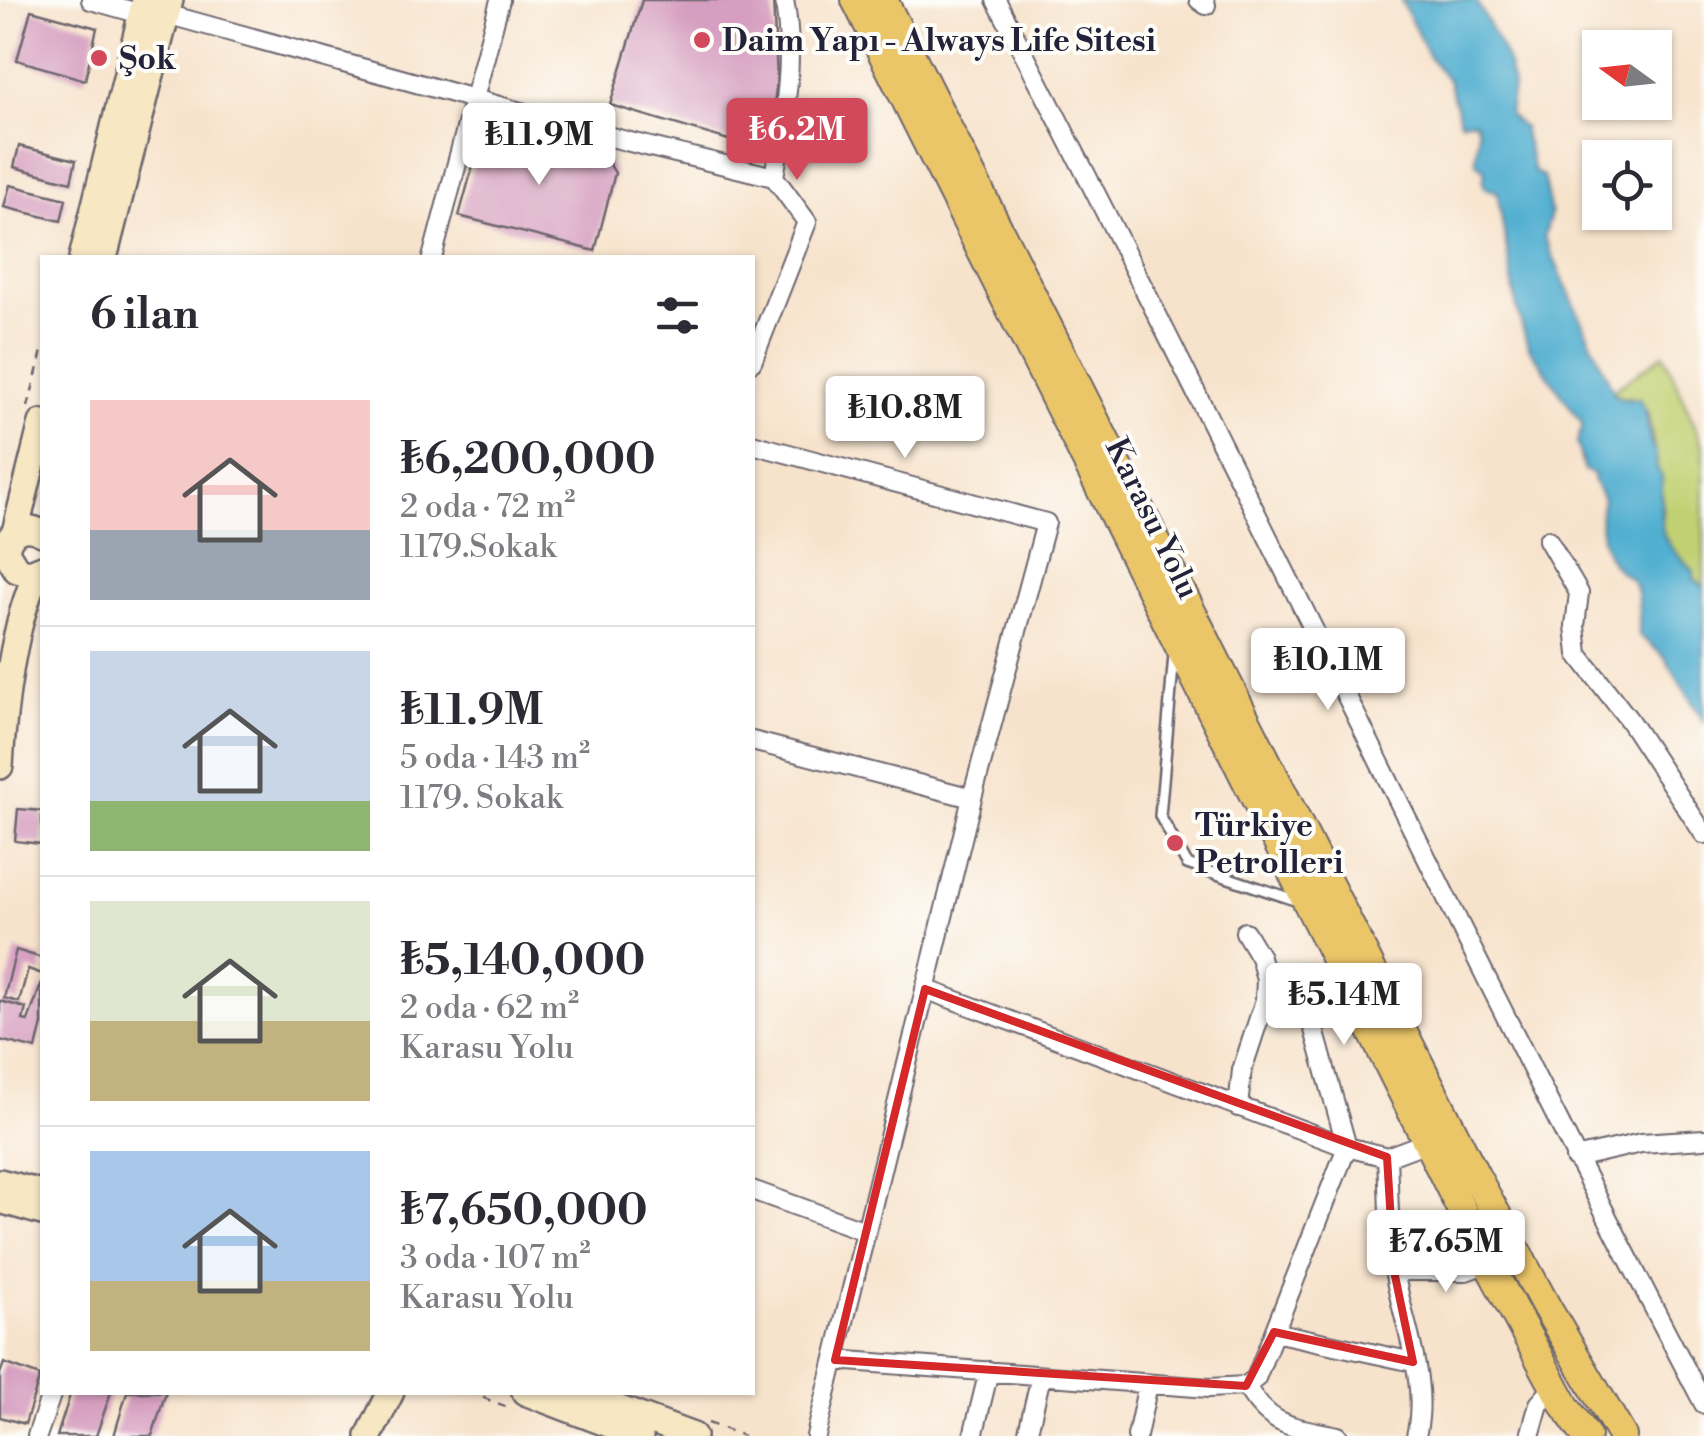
<!DOCTYPE html>
<html lang="tr">
<head>
<meta charset="utf-8">
<style>
	body { margin:0; font-family:"Libre Bodoni",serif; background:#f2f2f3; color:#2b2b33; height:100vh; display:flex; flex-direction:column; font-size:38px; white-space:nowrap }
	* { box-sizing:border-box; margin:0 }
	p { font-size:32px; color:#7c7c81 }
	.icon { flex:none; width:55px; height:55px; fill:none; stroke:currentColor; stroke-width:2; stroke-linecap:round; stroke-linejoin:round }
	.map { position:relative; flex:1; overflow:hidden }
	.drawer { position:absolute; left:40px; top:255px; width:715px; height:1140px; display:flex; flex-direction:column; background:#fff; border-radius:0px; box-shadow:0 2px 8px #0004 }
	.drawer>* { flex:none }
	.needle { width:65px; rotate:285deg }
	.tools { position:absolute; left:1582px; top:30px; display:grid; gap:20px }
	.tools a { display:grid; place-items:center; width:90px; height:90px; border-radius:0px; background:#fff; box-shadow:0 2px 8px #0004; font-size:50px }
	.price { position:absolute; translate:-50% -85px; padding:0 22px; border-radius:10px; background:#fff; color:#222; font-size:32px; line-height:65px; filter:drop-shadow(0 2px 5px #0008) }
	.price::after { content:''; position:absolute; left:50%; top:60px; width:30px; height:22px; margin-left:-15px; background:inherit; clip-path:polygon(0 0,100% 0,50% 100%) }
	.price.active { background:#d1495b; color:#fff }
	ul { padding:0; list-style:none }
	li { display:flex; align-items:center; gap:30px; height:250px; padding:0 50px }
	li+li { border-top:2px solid #e1e1e2 }
	li span { display:grid; place-items:center; flex:none; width:280px; height:200px; border-radius:0px; color:#555 }
	li>.icon { margin-inline-start:auto }
	span .icon { width:120px; height:120px; fill:#fffc; stroke-width:1 }
	li b { font-size:42px }
	h2 { display:flex; justify-content:space-between; align-items:center; height:120px; padding:0 50px; font-size:42px }
	.map>svg:first-child { display:block }
	.green { fill:#c1d072; stroke:#727956; stroke-width:2.5 }
	.water { fill:#51afd0; stroke:#3a6886; stroke-width:2.5 }
	.building { fill:#d69ec0 }
	.lines { fill:none; stroke-linecap:round; stroke-linejoin:round }
	.service-casing { stroke:#6d666e; stroke-width:14 }
	.minor-casing { stroke:#6d666e; stroke-width:22 }
	.secondary-casing { stroke:#6d666e; stroke-width:30 }
	.trunk-casing { stroke:#6d666e; stroke-width:32 }
	.path { stroke:#6d666e; stroke-width:2.5; stroke-dasharray:8 8; stroke-linecap:butt }
	.service { stroke:#fff; stroke-width:9 }
	.minor { stroke:#fff; stroke-width:18 }
	.secondary { stroke:#f7e8c3; stroke-width:25 }
	.trunk { stroke:#ebc669; stroke-width:28 }
	.marked { fill:none; stroke:#d62828; stroke-width:8; stroke-linejoin:round }
	.poi-dot { fill:#d1495b; stroke:#fdfcf7; stroke-width:4 }
	.labels { text-anchor:middle; stroke-width:8; stroke-linejoin:round; paint-order:stroke }
	.poi-label { font-size:32px; font-weight:bold; fill:#22223b; stroke:#fdfcf7; text-anchor:start }
	.street-label { font-size:32px; fill:#22223b; stroke:#fdfcf7 }
</style>
</head>
<body>
<div class="map">
<svg width="1704" height="1436" viewBox="0 0 1704 1436">
	<rect width="100%" height="100%" fill="#fdfcf7"/>
	<filter id="ink" filterUnits="userSpaceOnUse"><feTurbulence type="fractalNoise" baseFrequency=".01" numOctaves="2"/><feDisplacementMap in="SourceGraphic" scale="20" xChannelSelector="R" yChannelSelector="G"/><feConvolveMatrix kernelMatrix="1 2 1 2 8 2 1 2 1" color-interpolation-filters="sRGB"/></filter>
	<filter id="wash" filterUnits="userSpaceOnUse"><feTurbulence type="fractalNoise" baseFrequency=".0048" numOctaves="4" result="noise"/><feDisplacementMap in="SourceGraphic" scale="40" xChannelSelector="R" yChannelSelector="G"/><feGaussianBlur stdDeviation="2.25" result="paint"/><feColorMatrix in="noise" values="0 0 0 0 0 0 0 0 0 0 0 0 0 0 0 0 0 1.4 0 .05"/><feComposite in="paint" operator="in"/></filter>
	<g filter="url(#wash)">
		<rect width="100%" height="100%" fill="#f7e3cc"/>
		<path class="green" d="M1664,354L1704,447V587L1694,579L1662,536V494L1648,413L1631,397L1621,398L1613,390Z"/>
		<path class="water" d="M1401,0H1476L1506,58L1513,86L1509,115L1523,128L1534,172L1543,176L1551,214L1544,237L1615,395L1626,399H1640C1651,416 1645,438 1656,454L1657,468L1662,477C1663,531 1651,530 1694,571V579L1704,587V722L1665,657L1639,635C1639,619 1640,600 1635,586C1631,576 1624,576 1617,569C1601,552 1597,522 1603,500L1593,480L1594,475L1584,470L1577,443L1583,425L1528,346L1517,309L1497,191L1486,189L1483,183L1485,170L1476,163C1474,147 1482,137 1475,121H1460L1449,82L1429,57Z"/>
		<g id="blocks">
			<path class="building" d="M642,0H773L777,78L769,152L610,105Z
				M31,10L97,28L85,80L17,60Z
				M498,126L603,153L615,173L595,251L459,216L481,137Z
				M19,146L76,160L71,182L14,167Z
				M10,185L66,199L61,221L4,207Z
				M18,809L42,811V844L15,841Z
				M16,950L42,958V974L28,969L19,1002L4,998Z
				M42,982V1024L36,1049L0,1040V1001L26,1008L23,1020L28,1021Z
				M4,1363L40,1376L25,1424L0,1417V1374Z
				M71,1392H111L96,1436H57Z
				M127,1392H166L152,1436H114Z"/>
		</g>
	</g>
	<g filter="url(#ink)">
		<use href="#blocks" fill-opacity="0" stroke="#6d666e" stroke-width="2.5"/>
		<g class="lines">
			<g class="service-casing">
				<path id="service" d="M1174,655L1160,816L1187,864L1298,901"/>
			</g>
			<g class="minor-casing">
				<path id="minor" d="M91,0L141,14
					M996,0C1239,465 1460,940 1704,1404
					M1199,0L1206,5
					M166,14L626,141L774,177C784,118 796,59 784,0
					M432,258L500,0
					M752,362L807,222L774,177
					M752,444L1046,523L972,798L816,1436
					M1548,540L1579,593L1575,626L1578,654L1629,720L1704,834
					M752,741L972,798
					M925,989L1347,1147L1387,1157L1427,1142
					M1238,1107L1242,1070L1265,1000L1266,979L1260,957L1245,932
					M1387,1157C1389,1196 1388,1236 1395,1275C1404,1328 1429,1382 1416,1436
					M1575,1158L1641,1143L1704,1139
					M752,1190L865,1231
					M1394,1271H1466L1488,1263
					M1274,1332L1413,1362
					M835,1360L1209,1388L1246,1386L1256,1378L1347,1147L1313,1026L1302,1009L1286,1010
					M1246,1386C1271,1429 1293,1426 1338,1436
					M37,1436L52,1392
					M973,1436L989,1371
					M1027,1436L1041,1376
					M1137,1436L1148,1384
					M1530,1436L1539,1404L1554,1387"/>
			</g>
			<g class="secondary-casing">
				<path id="secondary" d="M82,258L145,0
					M104,258L170,0
					M15,532L42,423
					M42,533C24,523 8,531 6,552L17,570L30,573L42,568
					M0,766C3,708 13,623 38,571
					M0,1182L42,1193
					M0,1200L42,1212
					M525,1392L640,1436
					M574,1392L693,1436
					M369,1436L391,1392"/>
			</g>
			<g class="trunk-casing">
				<path id="trunk" d="M856,0L1488,1263L1565,1406L1586,1436
					M883,0L1475,1175L1547,1308L1622,1436"/>
			</g>
			<path class="path" d="M28,407L42,351
				M468,1392L513,1409
				M708,1423L744,1436"/>
			<use href="#service" class="service"/>
			<use href="#minor" class="minor"/>
			<use href="#secondary" class="secondary"/>
			<use href="#trunk" class="trunk"/>
		</g>
	</g>
	<path class="marked" d="M925,989L1387,1157L1394,1271L1413,1362L1274,1332L1246,1386L835,1360Z"/>
	<g class="poi-dot">
		<circle cx="702" cy="40" r="10"/>
		<circle cx="99" cy="58" r="10"/>
		<circle cx="1175" cy="843" r="10"/>
	</g>
	<g class="labels">
		<g class="poi-label">
			<text x="722" y="51">Daim Yapı - Always Life Sitesi</text>
			<text x="119" y="69">Şok</text>
			<text x="1195" y="836">Türkiye<tspan x="1195" dy="37">Petrolleri</tspan></text>
		</g>
		<g class="street-label">
			<text transform="translate(1153 518) rotate(64)" y="11">Karasu Yolu</text>
		</g>
	</g>
</svg>
<div class="tools">
<a><svg class="needle" viewBox="-14 -14 28 28"><path d="M0-13l5 13h-10z" fill="#e53935"/><path d="M0 13l5-13h-10z" fill="#7c7c81"/></svg></a>
<a><svg class="icon" aria-label="locate" viewBox="0 0 24 24"><circle cx="12" cy="12" r="6"/><path d="M12 2v4M12 18v4M2 12h4M18 12h4"/></svg></a>
</div>
<b class="price active" style="left:797px;top:183px">₺6.2M</b>
<b class="price" style="left:539px;top:188px">₺11.9M</b>
<b class="price" style="left:905px;top:461px">₺10.8M</b>
<b class="price" style="left:1328px;top:713px">₺10.1M</b>
<b class="price" style="left:1344px;top:1048px">₺5.14M</b>
<b class="price" style="left:1446px;top:1295px">₺7.65M</b>
<section class="drawer">
<h2>6 ilan<svg class="icon" aria-label="filters" viewBox="0 0 24 24"><path d="M4 7h16M4 17h16"/><circle cx="9" cy="7" r="2"/><circle cx="15" cy="17" r="2"/></svg></h2>
<ul>
<li><span style="background:linear-gradient(#f6c9c9 65%,#9aa5b1 0)"><svg class="icon" aria-label="home" viewBox="0 0 24 24"><path d="M3 11l9-7 9 7M6 9v11h12V9"/></svg></span><div><b>₺6,200,000</b><p>2 oda · 72 m²</p><p>1179.Sokak</p></div></li>
<li><span style="background:linear-gradient(#c9d6e8 75%,#8fb573 0)"><svg class="icon" aria-label="home" viewBox="0 0 24 24"><path d="M3 11l9-7 9 7M6 9v11h12V9"/></svg></span><div><b>₺11.9M</b><p>5 oda · 143 m²</p><p>1179. Sokak</p></div></li>
<li><span style="background:linear-gradient(#dfe7d0 60%,#c2b280 0)"><svg class="icon" aria-label="home" viewBox="0 0 24 24"><path d="M3 11l9-7 9 7M6 9v11h12V9"/></svg></span><div><b>₺5,140,000</b><p>2 oda · 62 m²</p><p>Karasu Yolu</p></div></li>
<li><span style="background:linear-gradient(#a9c7e8 65%,#c2b280 0)"><svg class="icon" aria-label="home" viewBox="0 0 24 24"><path d="M3 11l9-7 9 7M6 9v11h12V9"/></svg></span><div><b>₺7,650,000</b><p>3 oda · 107 m²</p><p>Karasu Yolu</p></div></li>
</ul>
</section>
</div>
</body>
</html>
